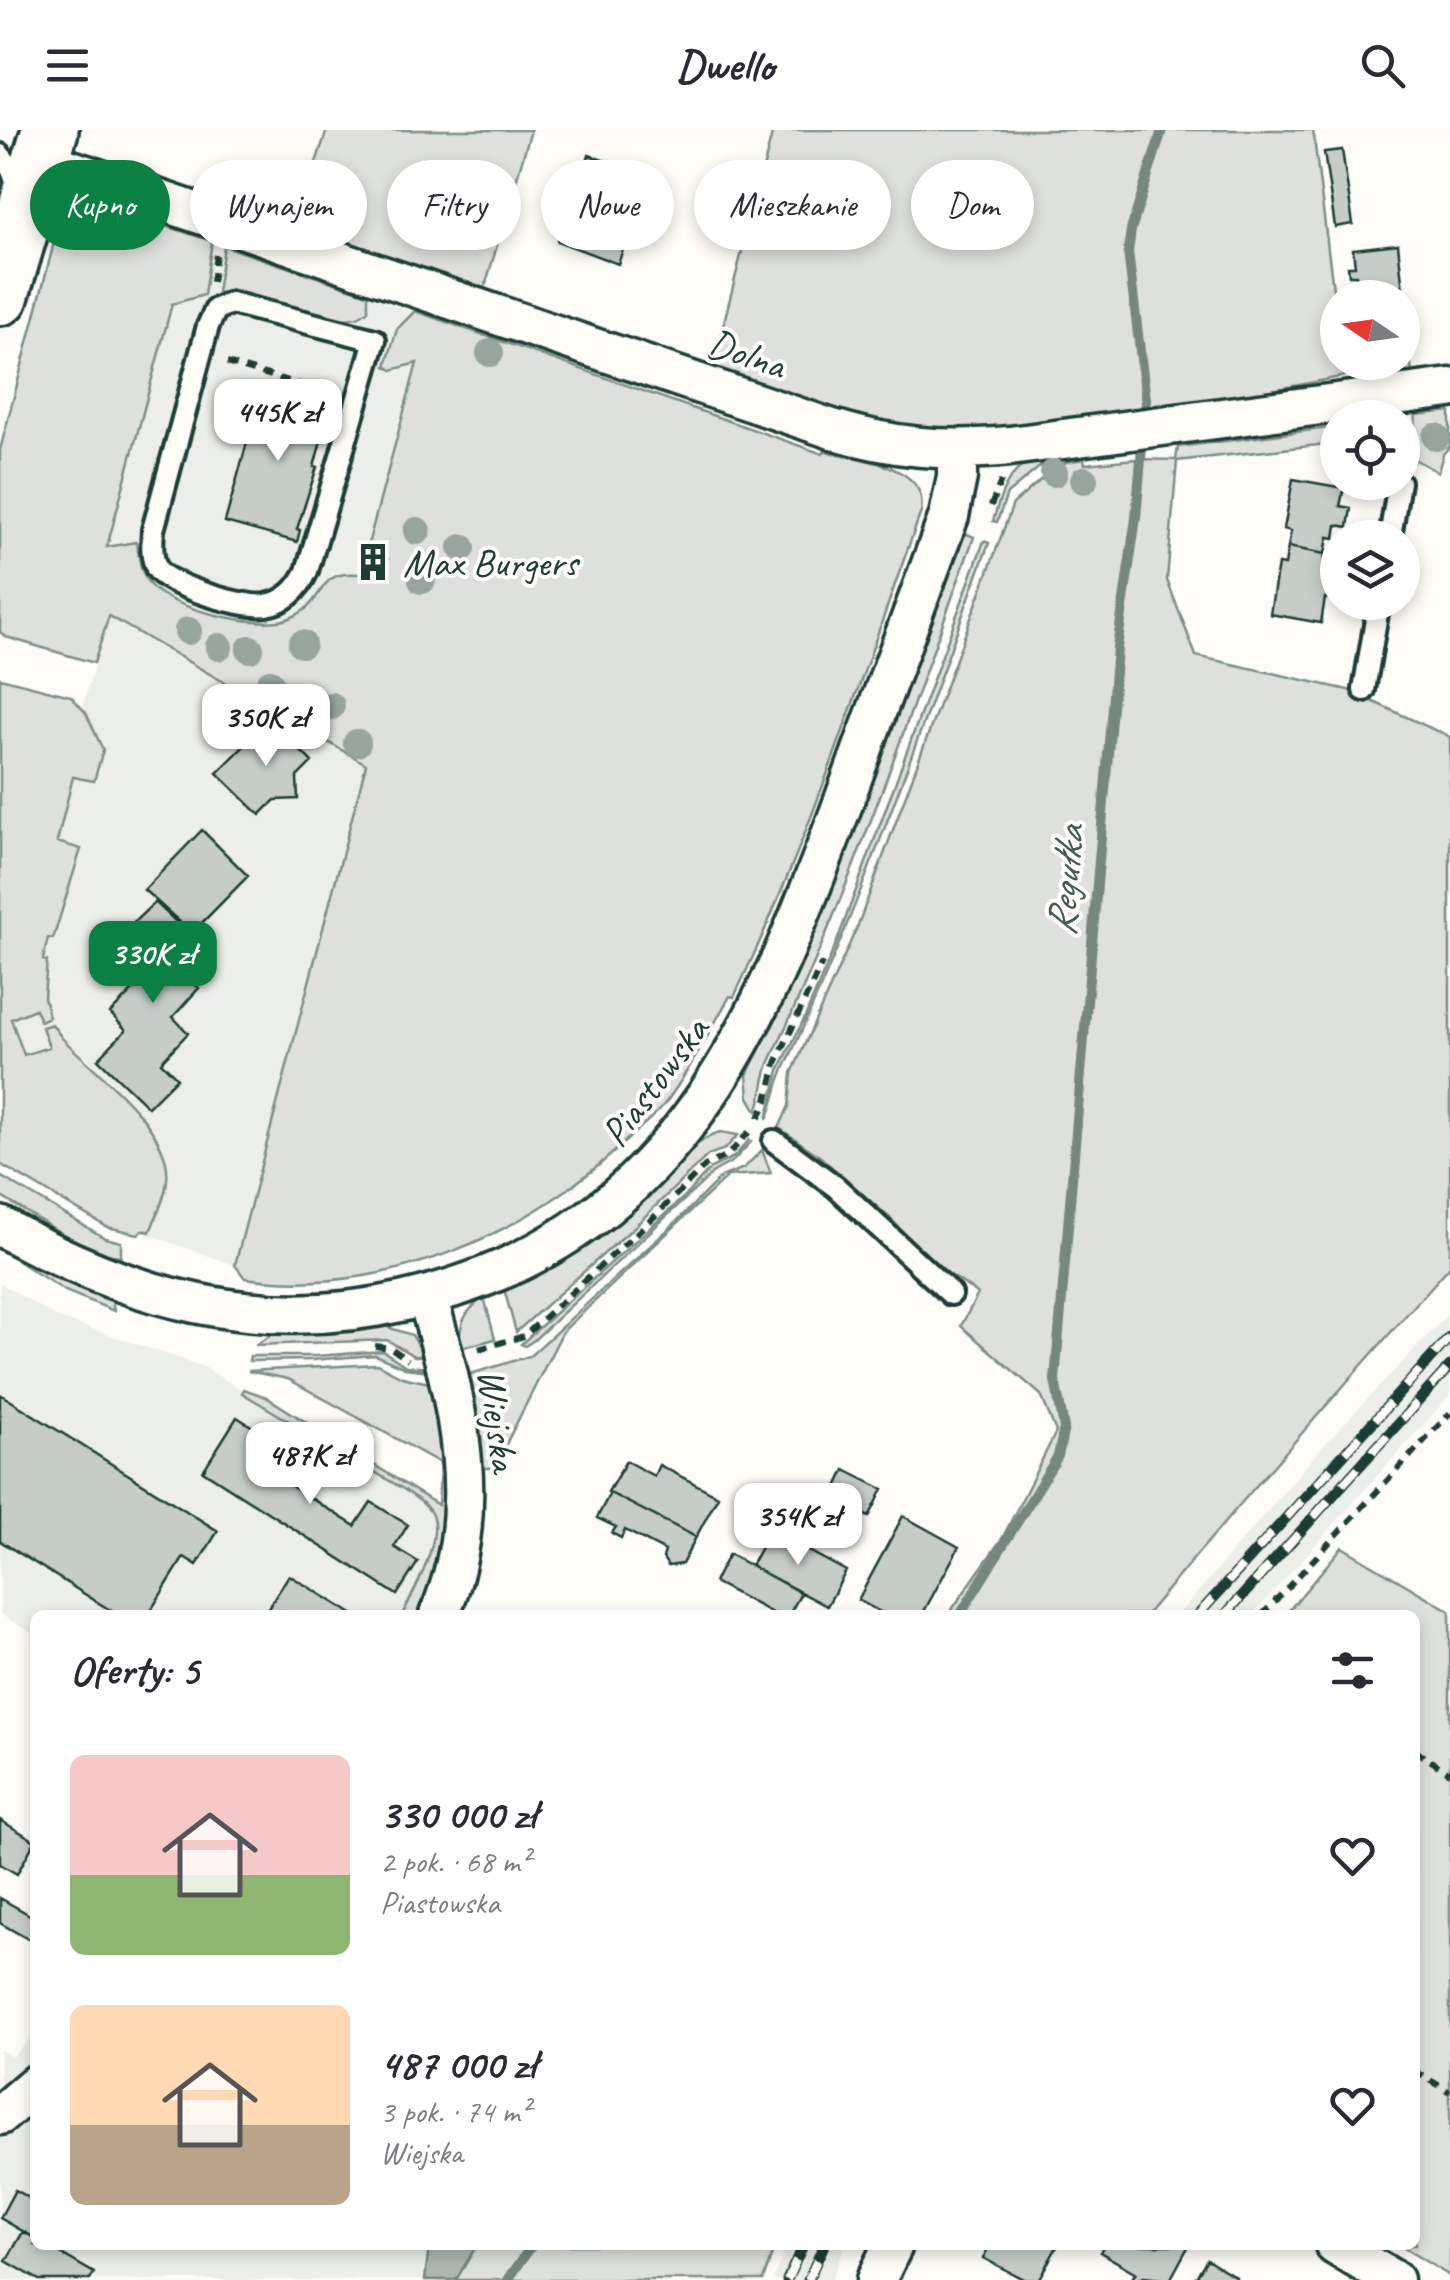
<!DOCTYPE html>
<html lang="pl">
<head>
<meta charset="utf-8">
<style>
	body { margin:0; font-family:Caveat,sans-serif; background:#f2f2f3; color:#2b2b33; height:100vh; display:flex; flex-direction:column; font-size:38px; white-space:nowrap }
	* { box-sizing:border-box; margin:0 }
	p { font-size:32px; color:#7c7c81 }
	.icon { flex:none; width:55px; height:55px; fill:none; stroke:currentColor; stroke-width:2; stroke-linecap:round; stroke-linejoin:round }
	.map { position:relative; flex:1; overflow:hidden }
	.side { position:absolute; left:30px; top:1480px; width:1390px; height:640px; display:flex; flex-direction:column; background:#fff; border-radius:15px; box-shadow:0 5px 15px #0003 }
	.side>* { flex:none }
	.hud { position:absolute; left:30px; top:30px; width:1390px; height:90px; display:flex; gap:20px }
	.needle { width:65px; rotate:283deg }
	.tools { position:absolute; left:1320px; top:150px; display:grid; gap:20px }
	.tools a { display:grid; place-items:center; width:100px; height:100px; border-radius:50%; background:#fff; box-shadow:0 5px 15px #0003; font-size:50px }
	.price { position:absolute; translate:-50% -85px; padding:0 22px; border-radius:20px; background:#fff; color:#222; font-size:32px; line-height:65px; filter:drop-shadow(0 2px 5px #0008) }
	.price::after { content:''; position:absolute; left:50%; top:60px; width:30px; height:22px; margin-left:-15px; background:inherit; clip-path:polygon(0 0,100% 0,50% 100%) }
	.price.on { background:#0b8043; color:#fff }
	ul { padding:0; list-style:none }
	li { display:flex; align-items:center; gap:30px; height:250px; padding:0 40px }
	li span { display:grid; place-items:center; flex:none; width:280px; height:200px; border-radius:15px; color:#555 }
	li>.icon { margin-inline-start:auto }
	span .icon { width:120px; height:120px; fill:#fffc; stroke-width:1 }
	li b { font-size:42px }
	h2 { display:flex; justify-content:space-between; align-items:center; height:120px; padding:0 40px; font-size:42px }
	.chip { padding:0 35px; border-radius:45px; background:#fff; box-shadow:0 5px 15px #0003; font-size:35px; line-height:90px }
	.chip.on { background:#0b8043; color:#fff }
	header { display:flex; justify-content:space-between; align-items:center; height:130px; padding:0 40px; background:#fff; font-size:45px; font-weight:700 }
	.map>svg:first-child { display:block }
	.built { fill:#eceee9 }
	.green { fill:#dde0db; stroke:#7e8e88; stroke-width:2.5 }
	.water { fill:#aeb8b1; stroke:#75877f; stroke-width:2.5 }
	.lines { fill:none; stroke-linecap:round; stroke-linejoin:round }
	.stream { stroke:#75877f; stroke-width:10 }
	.building { fill:#c6cdc7; stroke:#1f3d34; stroke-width:2.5 }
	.service-casing { stroke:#1f3d34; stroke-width:28 }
	.minor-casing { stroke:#1f3d34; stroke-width:45 }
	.secondary-casing { stroke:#1f3d34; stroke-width:62 }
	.path { stroke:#1f3d34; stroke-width:6; stroke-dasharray:10 8; stroke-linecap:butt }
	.service { stroke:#fdfcf7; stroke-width:20 }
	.minor { stroke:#fdfcf7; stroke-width:38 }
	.secondary { stroke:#fdfcf7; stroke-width:55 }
	.rail-casing { stroke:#1f3d34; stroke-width:11 }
	.rail { stroke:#fdfcf7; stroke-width:8; stroke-dasharray:22; stroke-linecap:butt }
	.tree { fill:#98a59e }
	.labels { text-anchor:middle; stroke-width:8; stroke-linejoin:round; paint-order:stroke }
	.street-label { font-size:40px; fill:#1f3d34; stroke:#fdfcf7 }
	.poi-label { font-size:40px; fill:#1f3d34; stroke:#fdfcf7; text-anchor:start }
	.water-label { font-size:42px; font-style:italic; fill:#435c53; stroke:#fdfcf7 }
</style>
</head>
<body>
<header><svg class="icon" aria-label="menu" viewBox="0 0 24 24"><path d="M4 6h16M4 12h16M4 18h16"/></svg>Dwello<svg class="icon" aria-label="search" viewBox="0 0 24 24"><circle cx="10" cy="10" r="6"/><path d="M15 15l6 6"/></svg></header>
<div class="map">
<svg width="1450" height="2150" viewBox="0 0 1450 2150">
	<rect width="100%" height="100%" fill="#fdfcf7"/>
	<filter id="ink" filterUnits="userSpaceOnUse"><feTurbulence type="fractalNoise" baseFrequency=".01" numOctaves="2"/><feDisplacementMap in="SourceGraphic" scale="20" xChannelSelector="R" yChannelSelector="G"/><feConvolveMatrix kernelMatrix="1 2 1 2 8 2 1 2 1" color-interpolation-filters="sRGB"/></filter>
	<g filter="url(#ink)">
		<path class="built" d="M191,104L656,265L366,635L235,1135L107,1090L0,1029V876L108,486L106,418Z
			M0,1153L56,1187L204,1237L405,1360L427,1377L434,1389L428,1431L424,1445L402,1485H35V1505L0,1484Z
			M1450,1182V1265L1252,1485H1178L1323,1316Z
			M35,1904V2115H462L441,2150H0V1920L12,1927Z
			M787,2115H845L831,2150H773Z"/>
		<path class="green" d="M327,0H531L484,160L306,99L308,73L304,68Z
			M773,0H1313L1337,191L1338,232L1343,233L1345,246C1241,267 1136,285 1030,295C984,299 931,305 886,295C826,283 769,259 712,239Z
			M101,75L212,111L204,165L172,174L107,417L136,412C140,427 139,442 150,455C170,479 258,499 287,489C336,472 306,430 382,448L388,429L366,422L417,233L392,240L386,236L397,199L415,181L823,324L825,321C859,330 929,334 921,382C862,544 809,712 734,867L730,866C710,900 691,939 667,971C658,983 645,993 634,1003C536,1102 386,1168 245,1148L235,1135L366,634L109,486L94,533L6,507L0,502V320L57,101L65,87Z
			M224,116L368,164V180C341,210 256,155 217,163Z
			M1410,228L1412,242L1408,250L1375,254L1370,249L1367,233L1402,232L1403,229Z
			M1450,281V316L1443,324L1438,342L1412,328L1416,285Z
			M1337,297V313L1177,331L1167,450L1196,526L1348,560L1450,607V1136C1347,1251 1245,1367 1146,1485H948L1003,1407L1056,1302L1041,1265L961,1196L978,1164L925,1127L891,1089L818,1025L779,998L789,976L792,943L858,795L1013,374L1053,339L1066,332L1084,329L1085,334L1135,329L1176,330L1178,317Z
			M1054,325L1007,364L997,392L993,391C1004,355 1011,331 1054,325Z
			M960,401L974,407C910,582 851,760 771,929C763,945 764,964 757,981L749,967L747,945L801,832L824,773Z
			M984,411L989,413C924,589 864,769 784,939C776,955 775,973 767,989L779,940L805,887L838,809Z
			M0,548L71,566L86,583L103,620L94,651L73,647L57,712L81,719L53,809L48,808L43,830L47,831L44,867L49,887L40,891L35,879L11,889L24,925L49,917L42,897L52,894L62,908C95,943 173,998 167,1050C166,1067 156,1086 150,1102L143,1100L138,1104L107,1097L0,1034Z
			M720,1002L738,1005L725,1019L708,1025L633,1098L516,1202L504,1159C552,1137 598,1109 638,1075C664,1052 686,1013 720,1002Z
			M749,1010L751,1012L733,1031L715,1041L534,1210L525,1216L521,1214L683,1068L711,1038L734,1027Z
			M762,1020L771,1043L728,1046L563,1201L500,1326L502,1338H486L480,1332L477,1297L467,1245L530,1226L673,1095L721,1047L744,1038Z
			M0,1046L105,1108L121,1112V1126L94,1123L0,1066Z
			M16,1130L112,1171L114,1181L65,1161Z
			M484,1167L495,1209L460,1218C458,1194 465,1181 484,1167Z
			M384,1196L412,1205L425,1226H414L387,1210L255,1215L275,1203Z
			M383,1221L406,1236L430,1238V1241L405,1238L375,1225L311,1230L249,1231L250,1226H316Z
			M377,1234L402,1247L434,1254C445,1345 452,1396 420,1485H402C414,1462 440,1414 433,1388C430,1376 414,1367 405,1360L242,1263L244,1259L266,1267L438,1375L440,1333L288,1249L248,1241Z
			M1342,1417L1450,1481V2146L1399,2115H1415V1485H1285Z
			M463,2115H775L763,2150H441Z"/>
		<path class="water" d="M429,2115H477L456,2150H425Z"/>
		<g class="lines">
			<path class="stream" d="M960,1485L1058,1326L1064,1298L1055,1250L1117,518L1136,388L1146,270L1128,122L1131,100L1162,0
				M508,2150L532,2115"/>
		</g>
		<path class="building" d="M1342,20L1353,94L1335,97L1324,22Z
			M589,25L649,47L618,134L557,111Z
			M1398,114L1403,161L1358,166L1356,145H1349L1348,136H1355L1353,119Z
			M262,258L331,273L314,337H317L297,399L300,400L297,412L225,392Z
			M1293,349L1344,358L1340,376L1351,378L1348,397L1337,395L1335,408L1328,407L1325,424L1288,417L1291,401L1284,399Z
			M1288,417L1325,424L1322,441L1329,443L1327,455L1337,457L1335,470L1325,468L1321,493L1270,484L1278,434L1285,435Z
			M270,590L312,632L297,647L298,669L275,670L260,685L217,643Z
			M202,700L248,746L192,803L144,760Z
			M155,772L206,820L183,842L199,858L173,887L188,903L161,932L177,948L148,977L98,929L126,900L110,883L138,855L123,839L149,810L133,793Z
			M0,1264L218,1401L197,1435L184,1427L148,1485H118L0,1411Z
			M237,1287L297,1325L282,1350L355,1396L371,1372L408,1395L394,1417L418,1432L397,1465L203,1341Z
			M626,1331L654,1346L659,1335L718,1366L696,1407L608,1362Z
			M845,1340L883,1359L869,1387L832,1368Z
			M610,1363L696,1407L682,1434L668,1436L663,1428L665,1421L625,1400L621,1408L612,1403L616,1397L597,1388Z
			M903,1386L959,1417L922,1485H886L858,1470Z
			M770,1400L846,1441L827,1476L751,1436Z
			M729,1424L801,1463L789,1485H776L714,1452Z
			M289,1445L354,1485H264Z
			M0,1690L35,1711L17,1744L0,1734Z
			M0,1768L35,1788V1813L0,1793Z
			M15,2060L35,2072V2108L0,2088Z
			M23,2102L35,2108V2115H46L94,2143L90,2150H39L6,2131Z
			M990,2115H1058L1038,2150H1025L983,2128Z
			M1104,2115H1189L1170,2150L1144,2147L1135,2150L1132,2148L1136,2143L1100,2122Z
			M1207,2129L1236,2147L1234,2150H1194Z"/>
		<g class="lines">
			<g class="service-casing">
				<path id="service" d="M0,25L13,41L19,63
					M231,173L375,210L307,441C299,458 286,472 266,475C247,479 167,456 157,439C151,427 152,413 153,400L208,196L216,179Z
					M1402,306V325
					M1390,408L1399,352
					M1364,560L1379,472
					M774,1011L836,1057L951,1164"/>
			</g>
			<g class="minor-casing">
				<path id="minor" d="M42,30L832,299C895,318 944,322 1010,316L1450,258
					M0,1096C129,1168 258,1205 405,1171C671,1110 756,907 842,676C877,579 913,482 949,386L957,347V320
					M427,1166C457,1269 485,1382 439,1485
					M0,1985L35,1955
					M1335,2115L1393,2150
					M876,2150L893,2115"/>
			</g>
			<g class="secondary-casing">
				<path id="secondary" d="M0,167L50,0"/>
			</g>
			<path class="path" d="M212,152L216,125
				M227,233L326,262L323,271
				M991,376L1001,351
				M759,988L767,970L776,933L822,833
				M375,1216L391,1218L408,1230
				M479,1219L524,1206L653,1088L705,1036L728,1025L749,1002
				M1262,1485L1450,1283
				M1415,1621L1450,1643
				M1415,1941L1450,1962"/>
			<use href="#service" class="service"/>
			<use href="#minor" class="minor"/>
			<use href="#secondary" class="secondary"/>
			<g class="rail-casing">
				<path id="rail" d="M1198,1485L1450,1207
					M1225,1485L1450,1236
					M787,2150L803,2115
					M808,2150L824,2115"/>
			</g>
			<use href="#rail" class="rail"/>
		</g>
		<g class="tree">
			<circle cx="490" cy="223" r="14"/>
			<circle cx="1436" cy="307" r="14"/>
			<circle cx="1054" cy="343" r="14"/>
			<circle cx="1084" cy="350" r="14"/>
			<circle cx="417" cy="401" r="14"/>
			<circle cx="462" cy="418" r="14"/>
			<circle cx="422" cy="450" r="14"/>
			<circle cx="188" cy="501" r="14"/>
			<circle cx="302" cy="514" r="14"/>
			<circle cx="219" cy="517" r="14"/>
			<circle cx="250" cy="519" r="14"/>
			<circle cx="270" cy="553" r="14"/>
			<circle cx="331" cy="576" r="14"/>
			<circle cx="297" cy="580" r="14"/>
			<circle cx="357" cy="613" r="14"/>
		</g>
	</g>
	<defs>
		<g id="building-bare" transform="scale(3)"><path d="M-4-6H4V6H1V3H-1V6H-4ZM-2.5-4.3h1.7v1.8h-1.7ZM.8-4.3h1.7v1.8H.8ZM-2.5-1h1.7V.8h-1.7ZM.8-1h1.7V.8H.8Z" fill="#1f3d34" stroke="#fdfcf7" stroke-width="2.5" paint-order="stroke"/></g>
	</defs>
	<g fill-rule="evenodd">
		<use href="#building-bare" x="373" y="432"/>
	</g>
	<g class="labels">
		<g class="street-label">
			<text transform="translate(747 223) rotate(19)" y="14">Dolna</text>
			<text transform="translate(654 951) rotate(-53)" y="14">Piastowska</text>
			<text transform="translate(499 1290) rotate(82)" y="14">Wiejska</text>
		</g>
		<g class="poi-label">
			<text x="403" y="446">Max Burgers</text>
		</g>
		<g class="water-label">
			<text transform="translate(1064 751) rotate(-85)" y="15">Regułka</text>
		</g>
	</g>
</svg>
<div class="tools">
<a><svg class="needle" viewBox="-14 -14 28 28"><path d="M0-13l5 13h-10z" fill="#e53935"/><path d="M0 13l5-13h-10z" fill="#7c7c81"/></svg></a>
<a><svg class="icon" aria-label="locate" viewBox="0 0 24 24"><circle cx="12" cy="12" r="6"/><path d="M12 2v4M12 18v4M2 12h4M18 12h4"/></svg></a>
<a><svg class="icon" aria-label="layers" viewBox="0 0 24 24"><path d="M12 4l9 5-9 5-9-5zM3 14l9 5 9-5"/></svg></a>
</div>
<b class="price" style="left:278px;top:334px">445K zł</b>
<b class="price" style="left:266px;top:639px">350K zł</b>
<b class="price on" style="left:153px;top:876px">330K zł</b>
<b class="price" style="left:310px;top:1377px">487K zł</b>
<b class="price" style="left:798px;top:1438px">354K zł</b>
<div class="hud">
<a class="chip on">Kupno</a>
<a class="chip">Wynajem</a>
<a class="chip">Filtry</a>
<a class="chip">Nowe</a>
<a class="chip">Mieszkanie</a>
<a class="chip">Dom</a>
</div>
<section class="side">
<h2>Oferty: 5<svg class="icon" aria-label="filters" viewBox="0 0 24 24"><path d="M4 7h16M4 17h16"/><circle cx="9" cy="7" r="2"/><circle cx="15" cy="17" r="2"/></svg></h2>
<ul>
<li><span style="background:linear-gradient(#f6c9c9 60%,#8fb573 0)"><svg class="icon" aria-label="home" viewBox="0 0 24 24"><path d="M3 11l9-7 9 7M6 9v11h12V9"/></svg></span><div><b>330 000 zł</b><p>2 pok. · 68 m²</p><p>Piastowska</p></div><svg class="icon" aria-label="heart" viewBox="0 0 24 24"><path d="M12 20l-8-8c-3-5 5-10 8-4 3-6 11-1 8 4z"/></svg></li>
<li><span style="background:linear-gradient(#ffd9b3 60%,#b9a48a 0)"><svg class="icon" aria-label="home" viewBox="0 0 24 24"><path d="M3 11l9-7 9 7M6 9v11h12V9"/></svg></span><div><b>487 000 zł</b><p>3 pok. · 74 m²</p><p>Wiejska</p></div><svg class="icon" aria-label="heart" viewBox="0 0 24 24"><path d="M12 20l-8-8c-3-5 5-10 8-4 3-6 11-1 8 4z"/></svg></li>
</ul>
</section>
</div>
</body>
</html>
